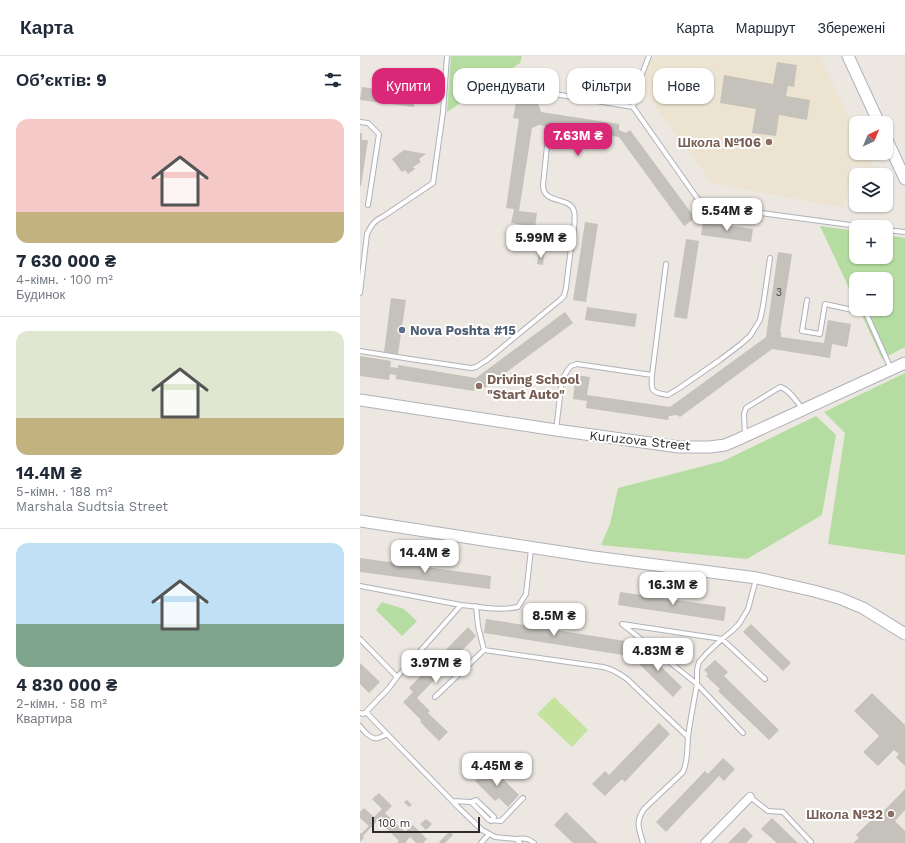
<!DOCTYPE html>
<html lang="uk">
<head>
<meta charset="utf-8">
<style>
	body { margin:0; font-family:"Work Sans",sans-serif; background:#f6f6f7; color:#1f2937; height:100vh; display:flex; flex-direction:column; font-size:15px; white-space:nowrap }
	* { box-sizing:border-box; margin:0 }
	p { font-size:13px; color:#747a83 }
	.icon { flex:none; width:22px; height:22px; fill:none; stroke:currentColor; stroke-width:2; stroke-linecap:round; stroke-linejoin:round }
	.map { position:relative; flex:1; overflow:hidden }
	.drawer { display:flex; flex-direction:column; background:#fff; width:360px }
	.drawer>* { flex:none }
	.banner { position:absolute; left:12px; top:12px; width:380px; height:36px; display:flex; gap:8px }
	.needle { width:26px; rotate:44deg }
	.tools { position:absolute; left:489px; top:60px; display:grid; gap:8px }
	.tools a { display:grid; place-items:center; width:44px; height:44px; border-radius:8px; background:#fff; box-shadow:0 1px 3px #0004; font-size:20px }
	.scale { position:absolute; left:12px; bottom:10px; width:108px; box-sizing:border-box; padding-left:4px; border:2px solid #2c2c2c; border-top:0; font-size:11px; line-height:14px; white-space:nowrap; color:#2c2c2c; -webkit-text-stroke:3px #fff; paint-order:stroke }
	.price { position:absolute; translate:-50% -34px; padding:0 9px; border-radius:8px; background:#fff; color:#222; font-size:13px; line-height:26px; filter:drop-shadow(0 1px 2px #0008) }
	.price::after { content:''; position:absolute; left:50%; top:24px; width:12px; height:9px; margin-left:-6px; background:inherit; clip-path:polygon(0 0,100% 0,50% 100%) }
	.price.selected { background:#db2777; color:#fff }
	ul { padding:0; list-style:none }
	li { display:grid; align-content:center; gap:8px; height:212px; padding:0 16px }
	li+li { border-top:1px solid #e0e1e3 }
	li span { display:grid; place-items:center; height:124px; border-radius:12px; color:#555 }
	li>.icon { margin-inline-start:auto }
	span .icon { width:72px; height:72px; fill:#fffc; stroke-width:1 }
	li b { font-size:17px }
	h2 { display:flex; justify-content:space-between; align-items:center; height:48px; padding:0 16px; font-size:17px }
	.chip { padding:0 14px; border-radius:12px; background:#fff; box-shadow:0 1px 3px #0004; font-size:14px; line-height:36px }
	.chip.selected { background:#db2777; color:#fff }
	header { display:flex; align-items:center; gap:24px; box-sizing:border-box; height:56px; padding:0 20px; background:#fff; border-bottom:1px solid #e0e1e3 }
	header strong { font-size:19px }
	nav { display:flex; gap:22px; margin-inline-start:auto; font-size:14px }
	main { display:flex; flex:1; min-height:0 }
	.map>svg:first-child { display:block }
	.education { fill:#ece3d1 }
	.green { fill:#b5dda2 }
	.pitch { fill:#c5e39f }
	.building { fill:#c5c1bb }
	.lines { fill:none; stroke-linecap:round; stroke-linejoin:round }
	.lane-casing { stroke:#b0b1bb; stroke-width:6 }
	.street-casing { stroke:#b0b1bb; stroke-width:10 }
	.secondary-casing { stroke:#b0b1bb; stroke-width:13 }
	.lane { stroke:#fff; stroke-width:4 }
	.street { stroke:#fff; stroke-width:8 }
	.secondary { stroke:#fff; stroke-width:11 }
	.education-dot { fill:#8d6e63; stroke:#fff; stroke-width:1.5 }
	.service-dot { fill:#5c6f8a; stroke:#fff; stroke-width:1.5 }
	.labels { text-anchor:middle; stroke-width:4; stroke-linejoin:round; paint-order:stroke }
	.number-label { font-size:11px; fill:#525150 }
	.education-label { font-size:13px; font-weight:bold; fill:#785e54; stroke:#fff; text-anchor:end }
	.service-label { font-size:13px; font-weight:bold; fill:#4e5e75; stroke:#fff; text-anchor:start }
	.street-label { font-size:13px; fill:#2c2c2c; stroke:#fff }
</style>
</head>
<body>
<header>
<strong>Карта</strong>
<nav><a>Карта</a><a>Маршрут</a><a>Збережені</a></nav>
</header>
<main>
<section class="drawer">
<h2>Об’єктів: 9<svg class="icon" aria-label="filters" viewBox="0 0 24 24"><path d="M4 7h16M4 17h16"/><circle cx="9" cy="7" r="2"/><circle cx="15" cy="17" r="2"/></svg></h2>
<ul>
<li><span style="background:linear-gradient(#f6c9c9 75%,#c2b280 0)"><svg class="icon" aria-label="home" viewBox="0 0 24 24"><path d="M3 11l9-7 9 7M6 9v11h12V9"/></svg></span><div><b>7 630 000 ₴</b><p>4-кімн. · 100 m²</p><p>Будинок</p></div></li>
<li><span style="background:linear-gradient(#dfe7d0 70%,#c2b280 0)"><svg class="icon" aria-label="home" viewBox="0 0 24 24"><path d="M3 11l9-7 9 7M6 9v11h12V9"/></svg></span><div><b>14.4M ₴</b><p>5-кімн. · 188 m²</p><p>Marshala Sudtsia Street</p></div></li>
<li><span style="background:linear-gradient(#bfe0f5 65%,#7fa58c 0)"><svg class="icon" aria-label="home" viewBox="0 0 24 24"><path d="M3 11l9-7 9 7M6 9v11h12V9"/></svg></span><div><b>4 830 000 ₴</b><p>2-кімн. · 58 m²</p><p>Квартира</p></div></li>
</ul>
</section>
<div class="map">
<svg width="545" height="787" viewBox="0 0 545 787">
	<rect width="100%" height="100%" fill="#ece7e0"/>
	<path class="education" d="M298,0H459L496,75V97H507L514,111L491,110L485,152L352,127L280,30L288,6Z"/>
	<path class="green" d="M91,0H162L160,7L87,56Z
		M460,170L496,175V201H526V179L545,182V291L522,303L499,253H526V223H496V247Z
		M545,317V499L468,488L485,377L464,356Z
		M456,360L476,379L462,459L387,503L241,489L250,468L258,432L363,405Z
		M22,546L44,553L57,565L42,580L16,554Z"/>
	<path class="pitch" d="M194,641L228,674L212,691L177,658Z"/>
	<path class="building" d="M417,6L437,9L434,31L428,30L426,40L450,44L447,64L419,59L416,80L392,77L396,53L360,47L364,19L413,28Z
		M60,20L73,22L70,46L54,44V51L0,44L2,31L58,38Z
		M157,41L177,44L181,56L259,68V74L266,77L270,74L335,162L324,170L259,81L179,69L172,72L159,155L177,157L175,171L151,167L154,153L146,152L159,63L153,62Z
		M0,77H2V84H8L1,130H0Z
		M44,94L66,98L59,103L61,106L53,111L55,113L48,118L45,114L42,116L32,103Z
		M225,166L238,168L226,246L213,244Z
		M343,166L393,173L391,186L341,179Z
		M326,183L339,185L327,263L314,261Z
		M418,196L432,198L420,276H421V281L464,287L468,264L491,268L487,291L472,288L470,302L412,293L320,361L317,359L309,360L308,364L226,352L227,345L213,343L216,319L230,321L227,339L310,351L406,281Z
		M179,197L184,198L183,209L177,208Z
		M31,242L46,244L38,298L24,296Z
		M227,251L277,258L275,271L225,264Z
		M205,256L213,267L125,332L123,329L120,331L115,330L114,335L36,323V319L30,318L29,324L0,320V300L31,305L30,311L38,312V309L116,322Z
		M0,502L131,520L130,533L0,516Z
		M260,536L366,551L364,565L258,549Z
		M126,563L265,585L263,599L124,577Z
		M391,568L431,607L423,615L383,576Z
		M108,571L116,580L57,642L70,655L68,657L88,676L79,685L60,666L61,664L43,646L53,636L49,632Z
		M282,592L322,631L313,641L273,602Z
		M355,604L368,616L364,620L419,674L409,684L358,635L360,633L346,620L348,618L344,614Z
		M0,607L20,626L9,637L0,628Z
		M512,637L545,669V710L536,701L539,698L534,694L518,710L503,696L519,680L494,655Z
		M299,667L310,678L265,726L262,723L245,740L232,728L245,715L249,719Z
		M363,702L375,713L364,725L359,720L306,776L296,766L345,715L348,718Z
		M130,710L159,739L148,751L139,742L135,745L115,725Z
		M545,733V754L535,765L545,775V787H493L499,782L496,779L514,761L516,763Z
		M19,737L32,750L25,757L45,776L53,769L67,783L63,787H56L50,781L45,787H37L39,785L18,764L3,780L4,782L0,786V777L1,778L9,770L0,762V756L4,752L14,761L22,753L12,743Z
		M47,744L52,749L49,751L44,746Z
		M206,756L238,787H213L194,769Z
		M412,762L438,787H417L401,773Z
		M66,763L72,768L66,774L60,768Z
		M384,771L393,780L386,787H368Z
		M90,775L93,779L85,787H80L79,786Z"/>
	<g class="lines">
		<g class="lane-casing">
			<path id="lane" d="M188,37L273,51L337,142L345,148L349,150L505,171
				M273,51L282,18L289,0
				M0,66L8,67L19,78L8,149
				M526,174L545,176
				M0,237L7,178C12,168 14,165 24,160L73,127L83,56L87,0
				M447,244L442,275L460,278L465,248L506,257L531,313
				M0,295L50,303L111,312L116,311L127,304L200,244L204,240L206,232C208,215 210,197 213,180C214,172 216,162 214,155C210,140 183,149 183,129L187,90
				M292,319L306,208
				M196,374L202,324L207,315L211,310L217,308L292,319C291,336 291,336 308,339L321,331L360,304L381,288L390,280L400,264L403,250L410,202
				M385,379L384,358L386,352L420,331C429,333 436,345 442,352
				M0,530L101,549L37,621L29,632L6,656
				M101,549C121,551 138,555 158,551L166,538L171,493
				M116,550L118,570L124,594
				M0,583L37,621
				M75,641L124,594L243,611C252,613 259,617 267,623L328,681
				M0,657L3,658L6,656L27,678C17,683 16,685 7,678C4,675 2,673 0,670
				M383,677L337,628V614L339,606L347,597L362,583L372,575L379,568L388,553L396,523
				M27,678L100,753L122,774L135,781L156,783L160,787
				M390,741L408,755L423,756L451,786
				M93,745L111,746L129,764L141,765L163,742
				M111,746L116,744L134,761L131,765
				M156,783C163,782 168,782 174,787
				M121,787L129,778
				M283,787C279,773 275,766 284,753L323,716C328,705 327,693 328,681C330,664 334,646 337,628L262,568L362,583L405,623"/>
		</g>
		<g class="street-casing">
			<path id="street" d="M345,787L390,741"/>
		</g>
		<g class="secondary-casing">
			<path id="secondary" d="M488,0L519,67
				M526,82L545,123
				M0,344L196,374L319,391H350L365,389L379,383L545,307
				M0,465L234,501L397,522L454,535L479,542L503,552L545,578"/>
		</g>
		<use href="#lane" class="lane"/>
		<use href="#street" class="street"/>
		<use href="#secondary" class="secondary"/>
	</g>
	<g class="education-dot">
		<circle cx="409" cy="86" r="4"/>
		<circle cx="119" cy="330" r="4"/>
		<circle cx="531" cy="758" r="4"/>
	</g>
	<circle class="service-dot" cx="42" cy="274" r="4"/>
	<g class="labels">
		<g class="number-label">
			<text x="419" y="240">3</text>
		</g>
		<g class="education-label">
			<text x="401" y="91">Школа №106</text>
			<text x="127" y="328" text-anchor="start">Driving School<tspan x="127" dy="15">"Start Auto"</tspan></text>
			<text x="523" y="763">Школа №32</text>
		</g>
		<g class="service-label">
			<text x="50" y="279">Nova Poshta #15</text>
		</g>
		<g class="street-label">
			<text transform="translate(280 384) rotate(6)" y="5">Kuruzova Street</text>
		</g>
	</g>
</svg>
<div class="tools">
<a><svg class="needle" viewBox="-14 -14 28 28"><path d="M0-13l5 13h-10z" fill="#e53935"/><path d="M0 13l5-13h-10z" fill="#747a83"/></svg></a>
<a><svg class="icon" aria-label="layers" viewBox="0 0 24 24"><path d="M12 4l9 5-9 5-9-5zM3 14l9 5 9-5"/></svg></a>
<a>+</a>
<a>−</a>
</div>
<div class="scale">100 m</div>
<b class="price selected" style="left:218px;top:101px">7.63M ₴</b>
<b class="price" style="left:367px;top:176px">5.54M ₴</b>
<b class="price" style="left:181px;top:203px">5.99M ₴</b>
<b class="price" style="left:65px;top:518px">14.4M ₴</b>
<b class="price" style="left:313px;top:550px">16.3M ₴</b>
<b class="price" style="left:194px;top:581px">8.5M ₴</b>
<b class="price" style="left:298px;top:616px">4.83M ₴</b>
<b class="price" style="left:76px;top:628px">3.97M ₴</b>
<b class="price" style="left:137px;top:731px">4.45M ₴</b>
<div class="banner">
<a class="chip selected">Купити</a>
<a class="chip">Орендувати</a>
<a class="chip">Фільтри</a>
<a class="chip">Нове</a>
</div>
</div>
</main>
</body>
</html>
